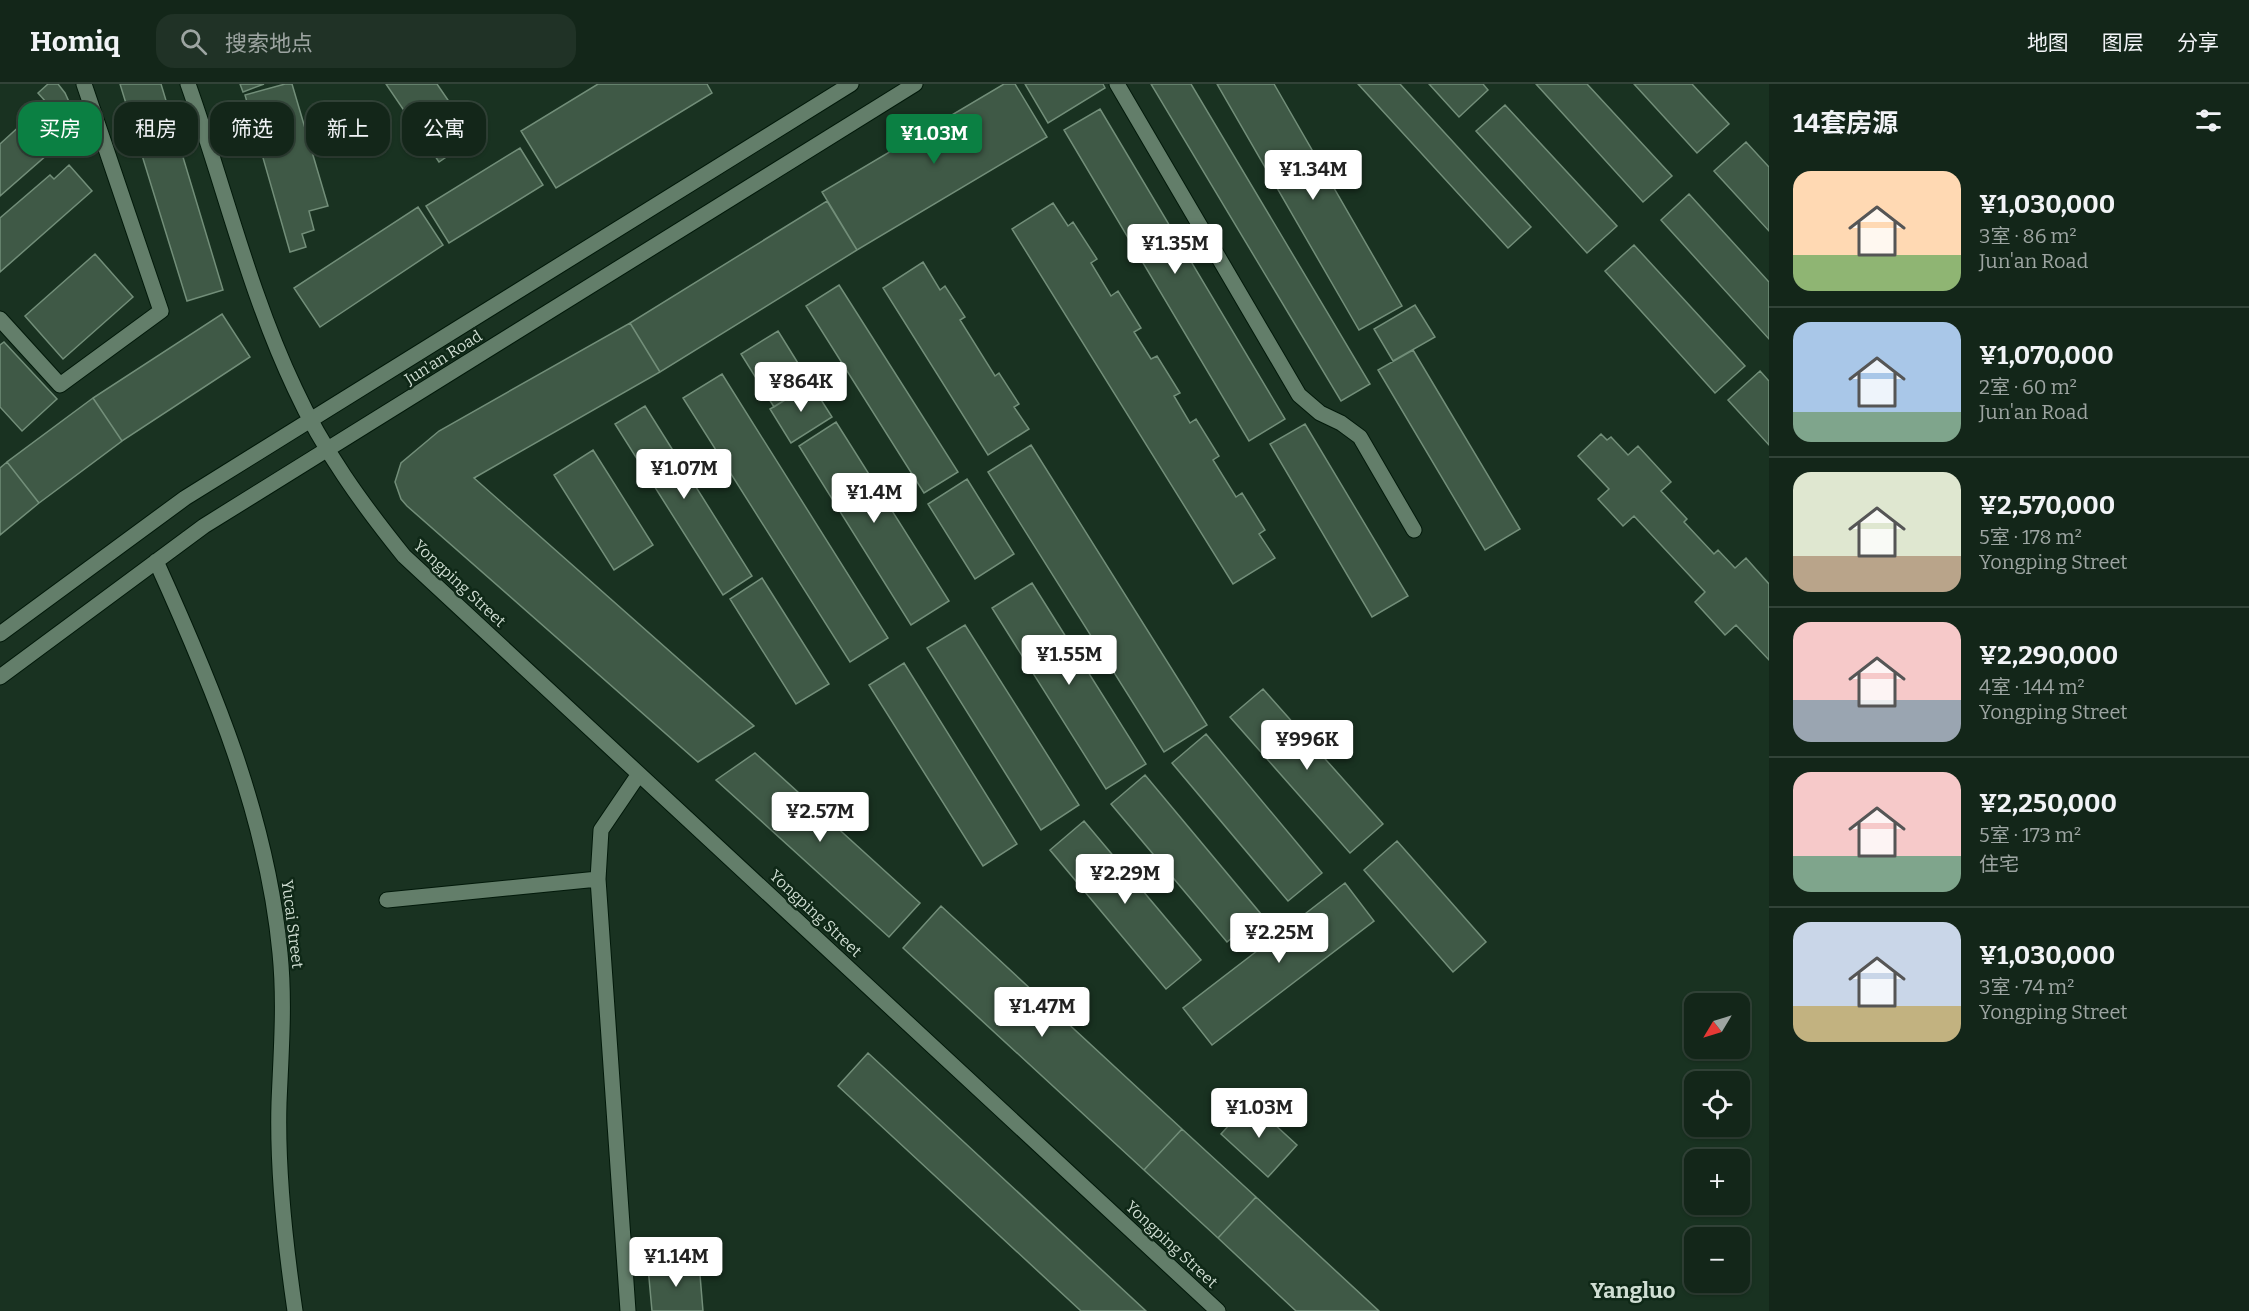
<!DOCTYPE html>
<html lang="zh">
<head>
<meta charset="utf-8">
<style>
	body { margin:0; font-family:Bitter,"Noto Sans SC",serif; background:#203226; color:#f1f3f6; height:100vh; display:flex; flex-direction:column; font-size:22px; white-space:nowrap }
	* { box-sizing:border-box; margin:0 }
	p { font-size:20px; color:#9da5a2 }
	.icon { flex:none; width:33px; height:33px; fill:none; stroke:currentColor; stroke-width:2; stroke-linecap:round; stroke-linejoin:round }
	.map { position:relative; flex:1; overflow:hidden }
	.sheet { display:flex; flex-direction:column; background:#132619; width:480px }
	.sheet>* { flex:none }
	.banner { position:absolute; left:18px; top:18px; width:570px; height:54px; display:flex; gap:12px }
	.needle { width:39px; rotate:232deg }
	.fabs { position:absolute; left:1684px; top:909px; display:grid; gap:12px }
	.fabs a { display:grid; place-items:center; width:66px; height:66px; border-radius:12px; background:#132619; box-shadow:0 2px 4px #0004,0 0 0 2px #324338; font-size:30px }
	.price { position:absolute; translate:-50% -51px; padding:0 14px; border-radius:6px; background:#fff; color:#222; font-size:20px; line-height:39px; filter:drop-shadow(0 2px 3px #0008) }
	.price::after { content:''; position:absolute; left:50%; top:36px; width:18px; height:14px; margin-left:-9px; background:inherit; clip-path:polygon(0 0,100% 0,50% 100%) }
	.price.on { background:#0b8043; color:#fff }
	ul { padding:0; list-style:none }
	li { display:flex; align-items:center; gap:18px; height:150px; padding:0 24px }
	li+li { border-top:2px solid #324338 }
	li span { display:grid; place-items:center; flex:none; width:168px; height:120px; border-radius:18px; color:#555 }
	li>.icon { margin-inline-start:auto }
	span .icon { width:72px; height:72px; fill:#fffc; stroke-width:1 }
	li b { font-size:26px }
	h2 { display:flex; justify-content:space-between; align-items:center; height:72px; padding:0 24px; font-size:26px }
	.chip { padding:0 21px; border-radius:18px; background:#132619; box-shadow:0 2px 4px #0004,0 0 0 2px #324338; font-size:21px; line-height:54px }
	.chip.on { background:#0b8043; color:#fff }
	header { display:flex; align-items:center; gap:36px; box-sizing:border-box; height:84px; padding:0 30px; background:#132619; border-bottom:2px solid #324338 }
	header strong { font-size:28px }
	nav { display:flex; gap:33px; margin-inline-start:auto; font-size:21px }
	.search { width:420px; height:54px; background:#203226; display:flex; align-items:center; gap:15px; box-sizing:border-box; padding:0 21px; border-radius:18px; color:#9da5a2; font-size:22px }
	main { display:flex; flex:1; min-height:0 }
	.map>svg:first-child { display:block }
	.building { fill:#3f5946; stroke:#728e79; stroke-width:1.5 }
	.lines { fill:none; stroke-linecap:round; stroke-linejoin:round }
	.minor-casing { stroke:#02190a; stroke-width:17 }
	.minor { stroke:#637e6a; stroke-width:15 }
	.labels { text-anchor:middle; stroke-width:5; stroke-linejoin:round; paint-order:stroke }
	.street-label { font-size:16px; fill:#d0ded3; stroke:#0f2817 }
	.district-label { font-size:22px; font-weight:bold; fill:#d0ded3; stroke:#0f2817 }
</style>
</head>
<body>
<header>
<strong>Homiq</strong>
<div class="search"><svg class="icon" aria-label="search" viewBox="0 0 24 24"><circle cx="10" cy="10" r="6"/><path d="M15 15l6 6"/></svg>搜索地点</div>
<nav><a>地图</a><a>图层</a><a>分享</a></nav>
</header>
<main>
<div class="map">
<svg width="1769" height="1227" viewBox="0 0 1769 1227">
	<rect width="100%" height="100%" fill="#193221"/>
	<path class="building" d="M48,0H58L65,9L80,42L0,112V60L46,18L38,9Z
		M120,0H161L223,206L187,217Z
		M240,0H264L243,8Z
		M285,0H292L328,122L309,127L314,146L302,150L306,163L290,168L245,11Z
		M386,0H437L474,54L439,78Z
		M598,0H707L712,9L556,104L521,47Z
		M1004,0H1015L1047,53L857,166L822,108Z
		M1025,0H1103L1105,4L1048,39Z
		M1151,0H1191L1370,300L1341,317Z
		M1217,0H1274L1402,222L1359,246Z
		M1358,0H1400L1531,143L1508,164Z
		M1429,0H1483L1488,6L1459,33Z
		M1536,0H1587L1672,92L1643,118Z
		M1634,0H1692L1729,40L1697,69Z
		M1505,21L1617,142L1587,169L1476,47Z
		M1100,25L1285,335L1249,357L1064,46Z
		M1746,58L1769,83V147L1714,87Z
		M520,64L543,101L449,159L426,122Z
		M69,81L92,107L0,188V134L50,91L54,95Z
		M1689,110L1769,198V255L1661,136Z
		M827,117L857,166L660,288L630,239Z
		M1053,119L1068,142L1073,138L1097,175L1091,179L1111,212L1118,207L1141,244L1134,248L1151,275L1157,272L1180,309L1174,312L1190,339L1196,335L1219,372L1213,376L1236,413L1242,409L1265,446L1259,450L1275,474L1233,500L1012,145Z
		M418,123L443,161L320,243L294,204Z
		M1634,161L1745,282L1715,309L1605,187Z
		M95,170L133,213L63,275L25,232Z
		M923,178L940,206L945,202L965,233L960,236L995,292L999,289L1019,320L1014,323L1029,345L988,371L883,204Z
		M839,201L958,388L924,409L806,222Z
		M1415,221L1435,253L1393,277L1374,245Z
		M222,230L250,273L122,357L93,314Z
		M630,239L660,288L474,394L754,642L698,678L407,422L401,415L395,398L401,379L439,347Z
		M778,247L811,300L774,323L741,270Z
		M4,258L57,315L22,347L0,323V261Z
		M1413,266L1520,445L1485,466L1378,286Z
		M1760,287L1769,297V361L1728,316Z
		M722,290L888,554L850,578L683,314Z
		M811,300L832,333L791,359L770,325Z
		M93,314L122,357L39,419L7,378Z
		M645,322L752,492L723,511L615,340Z
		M836,338L949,517L911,541L799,362Z
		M1305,340L1408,512L1372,533L1270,360Z
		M1601,350L1607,356L1611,353L1628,371L1638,362L1671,398L1661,407L1687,435L1684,438L1714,470L1718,466L1735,484L1746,474L1769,500V576L1736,541L1725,551L1695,518L1705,508L1634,432L1623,442L1598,415L1609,405L1578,372Z
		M1031,361L1207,641L1164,668L988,388Z
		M593,366L653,461L614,486L554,391Z
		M7,378L39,419L0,451V384Z
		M967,395L1014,470L975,495L928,420Z
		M762,494L829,600L796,620L730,515Z
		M1032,499L1146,680L1106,705L992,524Z
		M965,541L1079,721L1041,746L927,564Z
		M904,579L1017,760L983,782L869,601Z
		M1263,605L1383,740L1350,769L1230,633Z
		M1206,650L1322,789L1288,817L1172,679Z
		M755,669L920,819L889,853L716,696Z
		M1145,691L1261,830L1227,858L1111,720Z
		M1084,737L1201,876L1166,905L1050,766Z
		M1397,757L1486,858L1453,888L1364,786Z
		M1345,799L1374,837L1212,961L1183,924Z
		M941,822L1182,1045L1144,1086L903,864Z
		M868,969L1146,1227H1081L838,1002Z
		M1250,1018L1297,1061L1268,1093L1221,1050Z
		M1182,1045L1256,1113L1218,1154L1144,1086Z
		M1256,1113L1379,1227H1296L1218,1154Z
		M699,1179L703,1227H652L648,1183Z"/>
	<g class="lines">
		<g class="minor-casing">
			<path id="minor" d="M188,0C224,101 249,208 295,305C323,366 362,420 404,472L1218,1227
				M1117,0L1299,311L1320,329L1341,339L1360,353L1414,446
				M0,235L60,301L161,227L84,0
				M156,477C213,603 267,731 280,869C285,919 281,969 279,1019C277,1088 285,1159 295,1227
				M0,550L185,414L851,0
				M0,593L204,442L915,0
				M387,816L598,795
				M628,1227L598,795L601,746L639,690"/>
		</g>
		<use href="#minor" class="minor"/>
	</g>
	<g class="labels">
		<g class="street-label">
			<text transform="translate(443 273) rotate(-32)" y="6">Jun'an Road</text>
			<text transform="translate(460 499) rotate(43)" y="6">Yongping Street</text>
			<text transform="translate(816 829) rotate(43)" y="6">Yongping Street</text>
			<text transform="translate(293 840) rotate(83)" y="6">Yucai Street</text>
			<text transform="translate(1172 1160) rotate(43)" y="6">Yongping Street</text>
		</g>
		<g class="district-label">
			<text x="1633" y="1214">Yangluo</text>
		</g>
	</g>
</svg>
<div class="fabs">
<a><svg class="needle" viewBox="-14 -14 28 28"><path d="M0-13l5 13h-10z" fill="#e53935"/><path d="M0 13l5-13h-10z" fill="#9da5a2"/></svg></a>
<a><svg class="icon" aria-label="locate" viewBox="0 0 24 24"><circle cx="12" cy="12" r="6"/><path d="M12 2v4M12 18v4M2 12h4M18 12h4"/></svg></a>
<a>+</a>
<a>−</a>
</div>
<b class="price on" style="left:934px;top:81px">¥1.03M</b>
<b class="price" style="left:1313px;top:117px">¥1.34M</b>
<b class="price" style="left:1175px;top:191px">¥1.35M</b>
<b class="price" style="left:801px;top:329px">¥864K</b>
<b class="price" style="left:684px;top:416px">¥1.07M</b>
<b class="price" style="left:874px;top:440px">¥1.4M</b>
<b class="price" style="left:1069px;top:602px">¥1.55M</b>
<b class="price" style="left:1307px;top:687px">¥996K</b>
<b class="price" style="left:820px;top:759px">¥2.57M</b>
<b class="price" style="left:1125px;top:821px">¥2.29M</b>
<b class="price" style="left:1279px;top:880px">¥2.25M</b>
<b class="price" style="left:1042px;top:954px">¥1.47M</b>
<b class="price" style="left:1259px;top:1055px">¥1.03M</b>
<b class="price" style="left:676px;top:1204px">¥1.14M</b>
<div class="banner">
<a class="chip on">买房</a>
<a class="chip">租房</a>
<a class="chip">筛选</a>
<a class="chip">新上</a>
<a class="chip">公寓</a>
</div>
</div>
<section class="sheet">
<h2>14套房源<svg class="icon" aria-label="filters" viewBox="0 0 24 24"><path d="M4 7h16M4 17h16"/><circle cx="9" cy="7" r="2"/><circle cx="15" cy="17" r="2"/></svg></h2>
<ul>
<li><span style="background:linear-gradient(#ffd9b3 70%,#8fb573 0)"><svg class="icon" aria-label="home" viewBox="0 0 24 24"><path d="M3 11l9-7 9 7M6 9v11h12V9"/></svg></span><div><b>¥1,030,000</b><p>3室 · 86 m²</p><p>Jun'an Road</p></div></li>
<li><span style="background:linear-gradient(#a9c7e8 75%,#7fa58c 0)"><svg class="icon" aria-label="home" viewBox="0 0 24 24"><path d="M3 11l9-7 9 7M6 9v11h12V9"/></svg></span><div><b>¥1,070,000</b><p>2室 · 60 m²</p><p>Jun'an Road</p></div></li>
<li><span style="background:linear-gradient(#dfe7d0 70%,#b9a48a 0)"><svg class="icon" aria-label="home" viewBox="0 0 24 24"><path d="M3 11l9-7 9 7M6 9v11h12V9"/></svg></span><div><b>¥2,570,000</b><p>5室 · 178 m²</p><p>Yongping Street</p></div></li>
<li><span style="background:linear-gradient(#f6c9c9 65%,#9aa5b1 0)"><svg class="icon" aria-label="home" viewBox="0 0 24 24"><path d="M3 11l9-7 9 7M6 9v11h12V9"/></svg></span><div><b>¥2,290,000</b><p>4室 · 144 m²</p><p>Yongping Street</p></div></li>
<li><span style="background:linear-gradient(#f6c9c9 70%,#7fa58c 0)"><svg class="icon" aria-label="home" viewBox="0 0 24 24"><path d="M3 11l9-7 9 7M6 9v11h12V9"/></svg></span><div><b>¥2,250,000</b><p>5室 · 173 m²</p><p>住宅</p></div></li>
<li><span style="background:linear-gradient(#c9d6e8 70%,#c2b280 0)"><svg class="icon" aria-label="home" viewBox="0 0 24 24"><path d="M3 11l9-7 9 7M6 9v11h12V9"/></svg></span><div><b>¥1,030,000</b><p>3室 · 74 m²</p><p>Yongping Street</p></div></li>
</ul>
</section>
</main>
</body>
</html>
